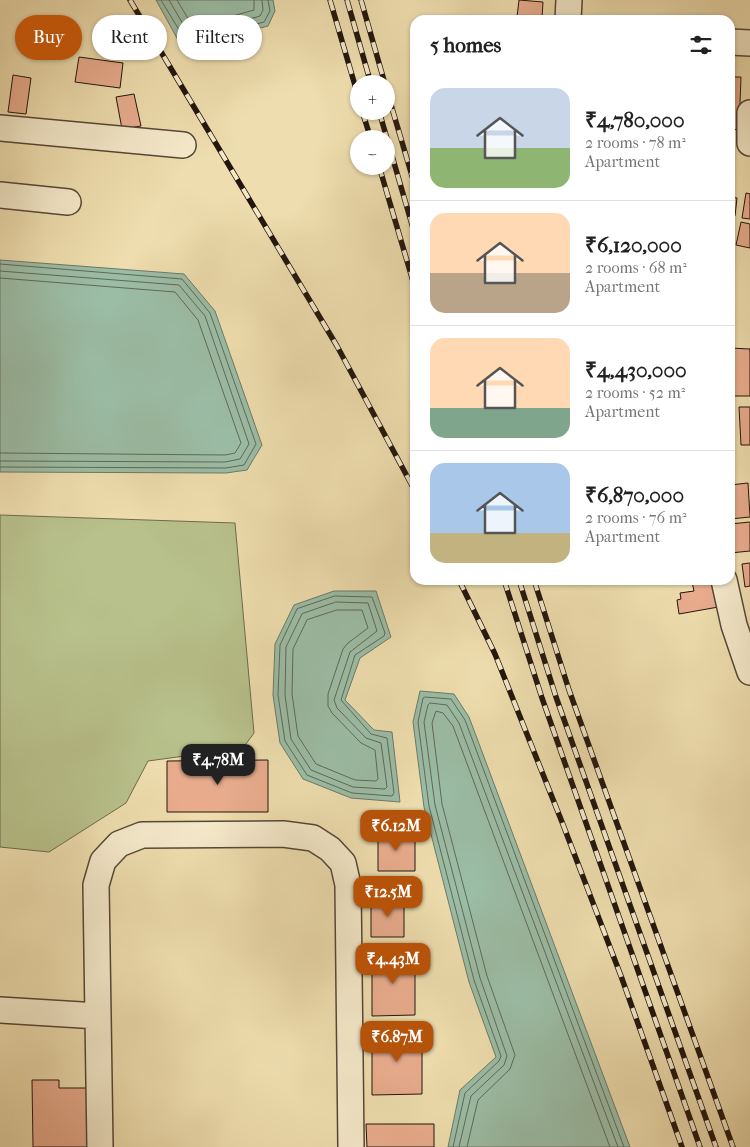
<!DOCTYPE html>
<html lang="en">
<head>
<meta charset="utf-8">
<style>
	body { margin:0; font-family:"IM FELL French Canon",serif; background:#f6f6f6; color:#222; height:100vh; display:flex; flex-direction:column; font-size:19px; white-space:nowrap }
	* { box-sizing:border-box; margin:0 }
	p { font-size:16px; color:#767676 }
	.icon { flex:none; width:28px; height:28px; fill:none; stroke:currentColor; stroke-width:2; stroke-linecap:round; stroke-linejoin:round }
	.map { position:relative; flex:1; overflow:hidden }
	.side { position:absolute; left:410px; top:15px; width:325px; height:570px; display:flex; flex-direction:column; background:#fff; border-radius:15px; box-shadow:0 1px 4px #0004 }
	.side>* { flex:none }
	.top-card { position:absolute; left:15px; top:15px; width:320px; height:45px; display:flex; gap:10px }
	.fabs { position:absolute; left:350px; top:75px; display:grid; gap:10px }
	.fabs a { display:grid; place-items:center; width:45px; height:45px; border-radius:50%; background:#fff; box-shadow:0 1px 4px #0004; font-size:25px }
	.price { position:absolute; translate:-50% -42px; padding:0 11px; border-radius:10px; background:#b45309; color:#fff; font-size:16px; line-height:32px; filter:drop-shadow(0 1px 2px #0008) }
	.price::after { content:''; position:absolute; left:50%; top:30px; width:15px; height:11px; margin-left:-8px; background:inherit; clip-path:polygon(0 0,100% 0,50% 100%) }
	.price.selected { background:#222; color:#fff }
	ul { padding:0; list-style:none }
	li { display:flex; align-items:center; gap:15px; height:125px; padding:0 20px }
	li+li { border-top:1px solid #e0e0e0 }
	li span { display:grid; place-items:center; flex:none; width:140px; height:100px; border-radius:15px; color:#555 }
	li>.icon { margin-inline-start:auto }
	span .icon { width:60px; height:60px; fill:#fffc; stroke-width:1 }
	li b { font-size:21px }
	h2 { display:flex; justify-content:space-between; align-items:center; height:60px; padding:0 20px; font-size:21px }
	.chip { padding:0 18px; border-radius:22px; background:#fff; box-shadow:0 1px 4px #0004; font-size:18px; line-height:45px }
	.chip.selected { background:#b45309; color:#fff }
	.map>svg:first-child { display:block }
	.green { fill:#b8c18b; stroke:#6e6b4c }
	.water { fill:#9bbda6; stroke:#6b7a69 }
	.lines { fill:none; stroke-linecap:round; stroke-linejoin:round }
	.shore { stroke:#5f695a; stroke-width:1 }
	.building { fill:#e8ac8d; stroke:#23150e }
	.street-casing { stroke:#564736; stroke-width:28 }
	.street { stroke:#f4e9ca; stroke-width:25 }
	.rail-casing { stroke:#23150e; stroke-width:5.5 }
	.rail { stroke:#f4e9ca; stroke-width:4; stroke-dasharray:11; stroke-linecap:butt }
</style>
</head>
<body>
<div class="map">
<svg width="750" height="1147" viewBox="0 0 750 1147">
	<rect width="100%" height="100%" fill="#eeddae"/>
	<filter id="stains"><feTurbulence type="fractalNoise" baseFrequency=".004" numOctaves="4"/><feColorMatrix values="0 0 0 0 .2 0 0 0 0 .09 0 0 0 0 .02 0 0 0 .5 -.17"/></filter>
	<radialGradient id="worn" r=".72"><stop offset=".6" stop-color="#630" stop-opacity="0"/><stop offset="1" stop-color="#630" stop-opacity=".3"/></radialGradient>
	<path class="green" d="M0,515L235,523L254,733L243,748L148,761L126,803L49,852L0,847Z"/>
	<path class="water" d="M156,0H273L275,11L268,26L183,49Z
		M0,260L184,274L215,311L262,445L247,470L226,473L0,472Z
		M334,591H376L391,637L360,658L345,700L374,730L392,732L400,802L351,798L303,779L280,743L273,695L275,644L294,605Z
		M420,691L454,694L469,717L630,1147H448L460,1090L496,1057L469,982L424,807L413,722Z"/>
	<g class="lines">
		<path class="shore" d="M161,0L187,43L264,22L270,11L268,0
			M169,0L190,36L260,16L263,10L262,0
			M177,0L193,27L254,10V0
			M0,264L182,279L210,313L256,444L244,465L226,468L0,467
			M0,271L179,285L205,316L249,444L240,459L225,462L0,461
			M0,278L175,292L198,320L241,443L235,453L225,455L0,453
			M335,596L372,597L385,633L384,636L355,655L341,700L371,734L387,738L394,793L392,796L352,793L307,775L285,741L278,695L280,645L297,609Z
			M336,602L368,603L377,631L350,652L334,700L337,708L366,738L381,743L387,787L385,789L353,787L311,770L291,739L285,695L286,647L302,614Z
			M337,610H362L368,628L348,643L343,649L328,694V706L332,713L361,743L375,750L378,779L376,781L355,780L316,764L298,736L292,694L293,649L307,620Z
			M453,1147L465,1093L499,1061L501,1056L474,980L429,806L418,722L423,698L425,697L451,699L465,720L624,1147
			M459,1147L471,1096L504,1065L507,1056L480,978L435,805L424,722L428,705L430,703L447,705L459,723L618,1147
			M467,1147L478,1100L510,1069L515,1055L487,976L442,804L432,723L436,711L443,713L453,726L610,1147"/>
	</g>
	<path class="building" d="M519,0L543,2L542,19L517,17Z
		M79,57L123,63L120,88L75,82Z
		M13,75L31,78L26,114L8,112Z
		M730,77H741L739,130L730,129Z
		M134,94L141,126L122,129L116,97Z
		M746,193L750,194V219L742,218Z
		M730,197L737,198L735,216H730Z
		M741,222L750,224V248L736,245Z
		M730,223H732V250H730Z
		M730,348L750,349V396H730Z
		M730,404H734V444H730Z
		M739,407H750V445H741Z
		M748,483L750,517L730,519V485Z
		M750,522V551L730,553V524Z
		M750,563V586L745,587L742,564Z
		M703,580H719L724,606L679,614L677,600L681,599L680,593L694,591L692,582Z
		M268,760V812H167V761Z
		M378,833H415V871H378Z
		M371,900H404V937H371Z
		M372,954H415V1015L372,1016Z
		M372,1031H422V1094L372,1095Z
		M32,1080H59V1088H92V1147H33Z
		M366,1124H434V1147H367Z"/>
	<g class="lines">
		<g class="street-casing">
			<path id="street" d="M568,20L569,0
				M730,42L750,43
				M750,113V143
				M0,128L183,145
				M0,195L68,202
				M724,580L734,625L750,672
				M0,1010L98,1016
				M100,1147L96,885L103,861L119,844L142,835L283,834L313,838L330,849L343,863L348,885L351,1147"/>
		</g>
		<use href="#street" class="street"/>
		<g class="rail-casing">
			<path id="rail" d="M130,0L337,346L415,491
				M330,0L359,99
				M347,0L371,84
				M361,0L385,84
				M386,88L415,186
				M362,111L371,139
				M379,111L415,235
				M379,166L415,288
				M459,580L495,654L562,822L621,976L682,1147
				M504,580L542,698L700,1147
				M519,580L556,697L716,1147
				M534,580L569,690L733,1147"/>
		</g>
		<use href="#rail" class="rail"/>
	</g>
	<rect width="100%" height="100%" filter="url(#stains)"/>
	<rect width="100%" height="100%" fill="url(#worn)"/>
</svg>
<div class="fabs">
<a>+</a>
<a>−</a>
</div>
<b class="price selected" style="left:218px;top:786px">₹4.78M</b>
<b class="price" style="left:396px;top:852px">₹6.12M</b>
<b class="price" style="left:388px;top:918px">₹12.5M</b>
<b class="price" style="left:393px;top:985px">₹4.43M</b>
<b class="price" style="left:397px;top:1063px">₹6.87M</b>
<div class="top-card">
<a class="chip selected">Buy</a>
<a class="chip">Rent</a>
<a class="chip">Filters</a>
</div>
<section class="side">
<h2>5 homes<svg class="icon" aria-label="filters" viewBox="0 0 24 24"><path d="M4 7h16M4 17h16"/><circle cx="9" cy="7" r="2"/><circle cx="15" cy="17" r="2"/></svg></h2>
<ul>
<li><span style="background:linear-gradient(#c9d6e8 60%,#8fb573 0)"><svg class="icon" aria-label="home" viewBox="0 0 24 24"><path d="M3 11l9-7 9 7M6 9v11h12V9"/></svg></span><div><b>₹4,780,000</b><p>2 rooms · 78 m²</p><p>Apartment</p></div></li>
<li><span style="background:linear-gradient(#ffd9b3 60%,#b9a48a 0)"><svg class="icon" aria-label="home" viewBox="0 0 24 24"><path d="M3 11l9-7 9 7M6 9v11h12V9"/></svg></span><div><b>₹6,120,000</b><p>2 rooms · 68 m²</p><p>Apartment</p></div></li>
<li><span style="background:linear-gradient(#ffd9b3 70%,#7fa58c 0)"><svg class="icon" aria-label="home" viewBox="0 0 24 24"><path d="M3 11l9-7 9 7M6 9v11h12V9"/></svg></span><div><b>₹4,430,000</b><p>2 rooms · 52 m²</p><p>Apartment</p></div></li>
<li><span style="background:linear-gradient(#a9c7e8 70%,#c2b280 0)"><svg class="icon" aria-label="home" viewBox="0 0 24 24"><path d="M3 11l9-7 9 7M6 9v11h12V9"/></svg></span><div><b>₹6,870,000</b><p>2 rooms · 76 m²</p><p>Apartment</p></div></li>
</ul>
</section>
</div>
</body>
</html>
